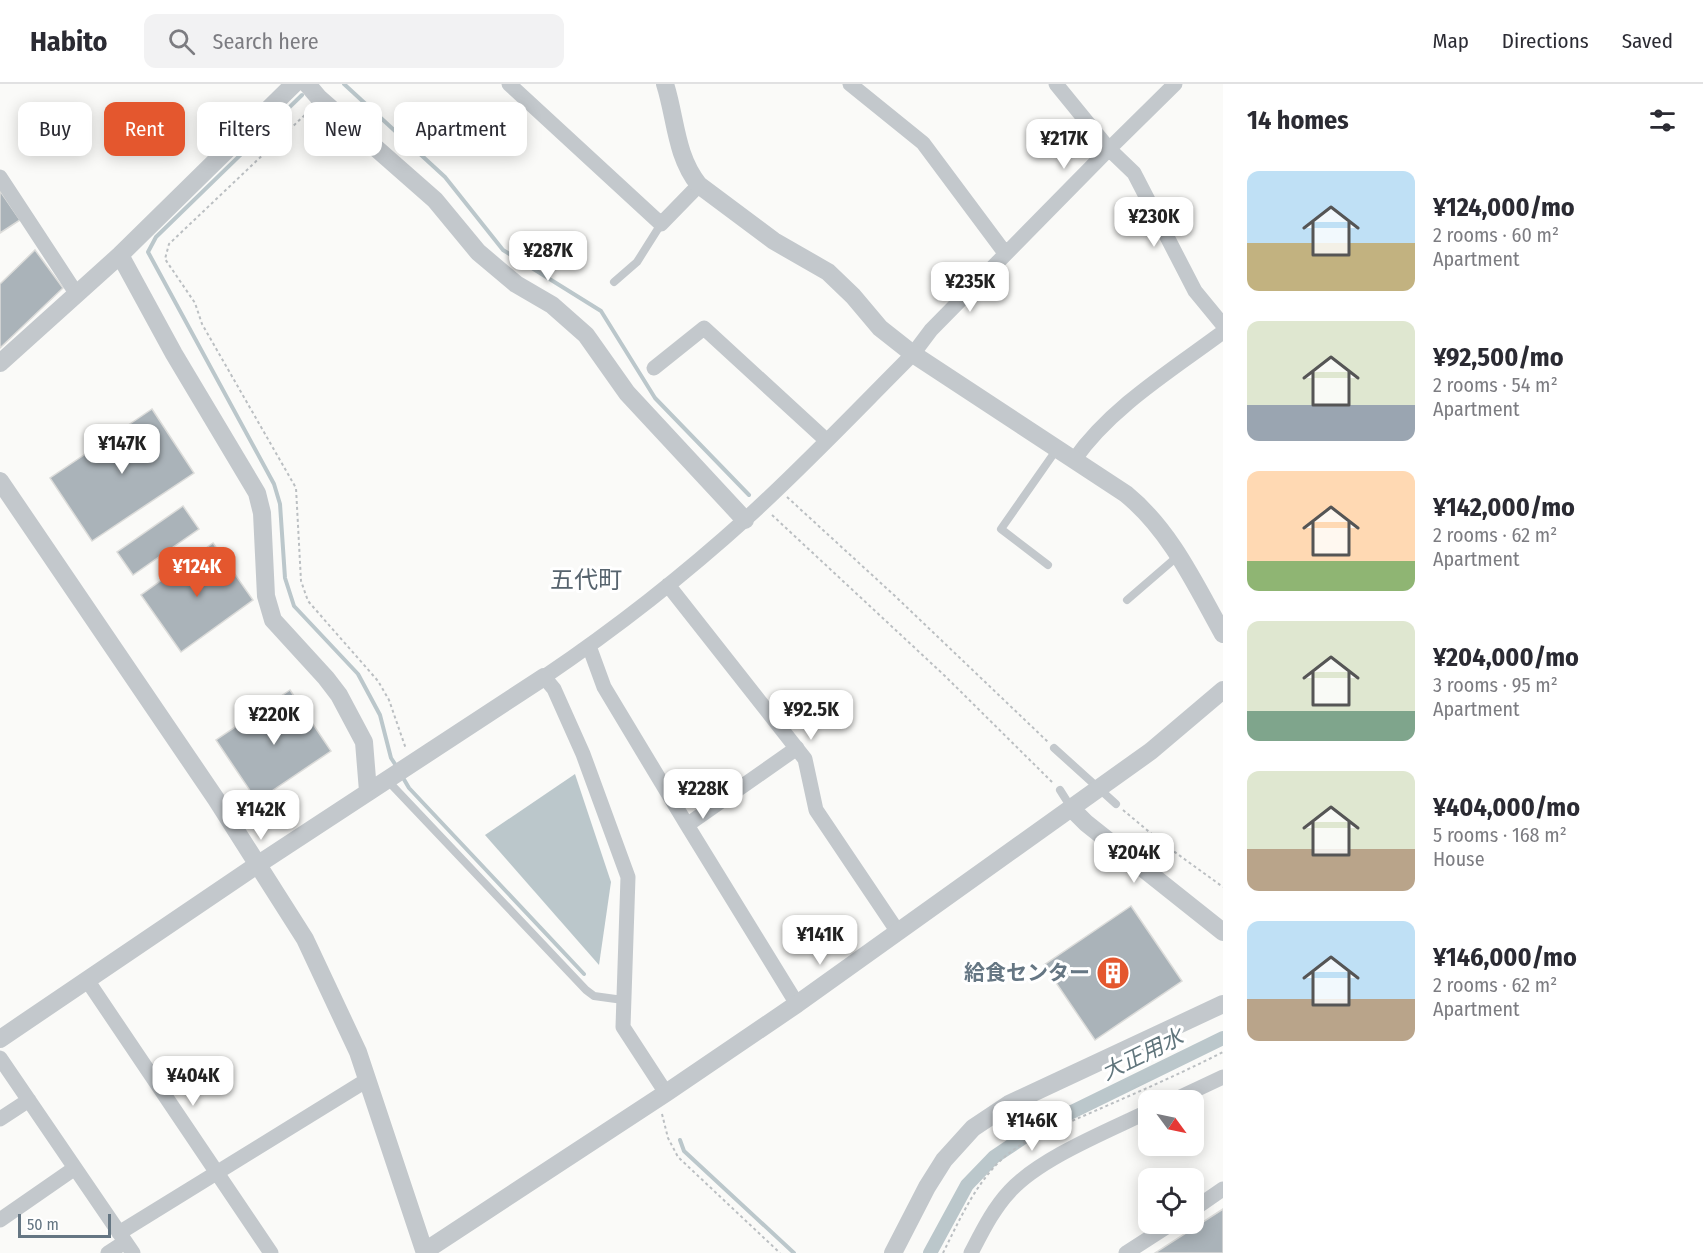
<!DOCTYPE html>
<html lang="en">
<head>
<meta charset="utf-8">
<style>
	body { margin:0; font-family:"Fira Sans Condensed","Noto Sans JP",sans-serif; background:#f2f2f3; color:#2b2b33; height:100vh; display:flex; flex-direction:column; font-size:22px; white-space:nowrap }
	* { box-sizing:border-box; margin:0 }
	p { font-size:20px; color:#7c7c81 }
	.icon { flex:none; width:33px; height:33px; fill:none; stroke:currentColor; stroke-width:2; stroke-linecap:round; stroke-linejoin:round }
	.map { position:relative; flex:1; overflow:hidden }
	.sheet { display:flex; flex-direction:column; background:#fff; width:480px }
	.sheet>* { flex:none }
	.top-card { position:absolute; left:18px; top:18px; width:570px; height:54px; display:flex; gap:12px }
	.needle { width:39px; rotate:123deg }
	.fabs { position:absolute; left:1138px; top:1006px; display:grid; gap:12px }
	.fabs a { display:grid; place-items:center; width:66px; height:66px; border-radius:12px; background:#fff; box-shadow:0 3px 15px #0003; font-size:30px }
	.scale { position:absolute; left:18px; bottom:15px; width:93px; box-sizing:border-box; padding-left:6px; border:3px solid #657683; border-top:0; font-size:16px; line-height:21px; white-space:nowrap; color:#657683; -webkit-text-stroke:4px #fff; paint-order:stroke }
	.price { position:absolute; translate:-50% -51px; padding:0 14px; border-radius:12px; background:#fff; color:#222; font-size:20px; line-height:39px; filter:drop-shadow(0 2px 3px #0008) }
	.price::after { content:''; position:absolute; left:50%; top:36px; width:18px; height:14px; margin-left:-9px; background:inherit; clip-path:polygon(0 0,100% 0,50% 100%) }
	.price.active { background:#e4572e; color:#fff }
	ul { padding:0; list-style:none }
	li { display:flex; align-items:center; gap:18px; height:150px; padding:0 24px }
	li span { display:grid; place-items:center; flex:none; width:168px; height:120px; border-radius:12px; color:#555 }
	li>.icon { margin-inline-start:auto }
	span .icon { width:72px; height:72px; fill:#fffc; stroke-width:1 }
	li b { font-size:26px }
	h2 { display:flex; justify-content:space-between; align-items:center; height:72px; padding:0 24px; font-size:26px }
	.tag { padding:0 21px; border-radius:12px; background:#fff; box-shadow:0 3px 15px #0003; font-size:21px; line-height:54px }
	.tag.active { background:#e4572e; color:#fff }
	header { display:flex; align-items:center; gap:36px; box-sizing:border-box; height:84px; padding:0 30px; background:#fff; border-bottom:2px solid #e1e1e2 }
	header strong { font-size:28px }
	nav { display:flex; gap:33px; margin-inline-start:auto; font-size:21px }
	.search { width:420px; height:54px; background:#f2f2f3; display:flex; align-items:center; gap:15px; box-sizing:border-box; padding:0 21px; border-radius:12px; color:#7c7c81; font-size:22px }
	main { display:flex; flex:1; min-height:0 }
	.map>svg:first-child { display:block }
	.water { fill:#bbc7cb }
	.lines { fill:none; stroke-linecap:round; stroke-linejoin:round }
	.stream { stroke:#bbc7cb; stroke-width:4 }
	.canal { stroke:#bbc7cb; stroke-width:14 }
	.building { fill:#aab3b9; stroke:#dcdcda; stroke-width:1.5 }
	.path { stroke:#bbbfc2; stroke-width:2; stroke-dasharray:3 3; stroke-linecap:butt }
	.service { stroke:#c3c8cc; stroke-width:8 }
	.minor { stroke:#c3c8cc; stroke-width:15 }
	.tertiary { stroke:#c3c8cc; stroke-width:18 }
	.labels { text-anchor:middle; stroke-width:6; stroke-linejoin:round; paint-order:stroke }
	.poi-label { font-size:21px; font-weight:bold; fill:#657683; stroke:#fff; text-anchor:end }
	.water-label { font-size:22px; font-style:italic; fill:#60757c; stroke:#fff }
	.quarter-label { font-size:24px; fill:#57646e; stroke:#fff }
</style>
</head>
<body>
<header>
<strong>Habito</strong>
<div class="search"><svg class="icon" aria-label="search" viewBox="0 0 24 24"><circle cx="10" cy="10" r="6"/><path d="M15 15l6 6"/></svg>Search here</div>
<nav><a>Map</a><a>Directions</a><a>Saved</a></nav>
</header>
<main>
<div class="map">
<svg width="1223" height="1169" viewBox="0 0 1223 1169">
	<rect width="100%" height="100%" fill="#fafaf8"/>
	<path class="water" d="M575,690L611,798L599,881L485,751Z"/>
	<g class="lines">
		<path class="stream" d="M344,0L445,93L503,166L601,227L655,314L749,411
			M302,11L156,153L148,168L274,400L280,420L285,494L294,522L358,590L380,631L391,674L397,683
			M402,692L409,704L584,890
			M680,1056L684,1067L794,1169"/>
		<path class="canal" d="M930,1169L967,1101L994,1073L1033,1047L1223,954"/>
	</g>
	<path class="building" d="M0,107L20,136L0,149Z
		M35,166L63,204L0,264V200Z
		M152,325L194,389L92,457L50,394Z
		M183,422L199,445L133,491L117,468Z
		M213,459L253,516L181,568L141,511Z
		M290,606L331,667L257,717L216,656Z
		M1131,822L1182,897L1095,956L1044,881Z
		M1223,1125V1169H1155Z"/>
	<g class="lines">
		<path class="path" d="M309,27L169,160L165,175L195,219L202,240L296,404L301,497L308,517L378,597L389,616L406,665
			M787,413L895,512L1048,658
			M772,431L945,592L1054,700
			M1123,726L1165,761L1223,803
			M662,1030L668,1054L678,1073L780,1169
			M943,1169C959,1137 974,1102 1001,1076C1023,1055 1054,1045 1081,1033C1129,1012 1176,992 1223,968"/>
		<path class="service" d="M614,198L637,178L661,140
			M1048,481L1001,445L1057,365
			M1127,516L1178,472
			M1054,664L1116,720
			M387,696L586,906L594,912L623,916
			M1060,706L1072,725"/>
		<path class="minor" d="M509,0L661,140L699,101
			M850,0L923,59L1005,169
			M1175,0L1109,65L1134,89L1195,207L1223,241
			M0,93L76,209
			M654,284L704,244L826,356
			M1074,376C1111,323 1172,286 1223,248
			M668,501L805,675L816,726L898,848
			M589,562L604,603L687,741L797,920
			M687,741L797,664
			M87,896L271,1169
			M0,974L133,1169
			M666,1009L623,943L628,793L583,670L554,605L544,593C615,545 684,491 748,433C805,381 858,325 913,270L931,246L1109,65L1056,0
			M1172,1017L1223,993
			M0,1035L29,1016
			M1194,1125L1223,1105
			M0,1136L75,1084
			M119,1149L367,996
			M108,1169L125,1158
			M971,1169C982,1148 993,1125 1010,1107C1040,1074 1108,1047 1149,1027
			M1126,1169L1171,1140"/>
		<path class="tertiary" d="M307,0L319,14L435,116L478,168L516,200L552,221L586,251L627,309L745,436
			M665,0C676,34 675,71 699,101L774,157L828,188L853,212L880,244L913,270L1126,410C1171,447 1195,500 1223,550
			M120,171L174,270L257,409L262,429L266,512L273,536L326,594L339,611L364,658L368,707
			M0,279L120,171L294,0
			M0,397L216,715L305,855L358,968L425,1169
			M1072,725L1086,739L1223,848
			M0,955L257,781L544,593
			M425,1167L666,1009L797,920L1151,667L1223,606
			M893,1169L927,1103L944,1076L973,1044L1009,1020L1223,920"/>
	</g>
	<defs>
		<g id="building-disc" transform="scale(1.725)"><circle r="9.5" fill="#e4572e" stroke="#fff"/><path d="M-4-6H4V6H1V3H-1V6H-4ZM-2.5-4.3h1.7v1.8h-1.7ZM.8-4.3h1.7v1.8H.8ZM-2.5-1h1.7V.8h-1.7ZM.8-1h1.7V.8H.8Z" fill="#fff"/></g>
	</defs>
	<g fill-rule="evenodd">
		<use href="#building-disc" x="1113" y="889"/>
	</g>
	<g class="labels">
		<g class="poi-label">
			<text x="1090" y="896">給食センター</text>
		</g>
		<g class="water-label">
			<text transform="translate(1142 970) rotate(-26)" y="8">大正用水</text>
		</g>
		<g class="quarter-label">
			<text x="586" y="504">五代町</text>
		</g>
	</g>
</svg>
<div class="fabs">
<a><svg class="needle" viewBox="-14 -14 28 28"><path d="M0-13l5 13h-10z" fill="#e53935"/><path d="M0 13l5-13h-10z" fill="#7c7c81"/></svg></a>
<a><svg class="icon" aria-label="locate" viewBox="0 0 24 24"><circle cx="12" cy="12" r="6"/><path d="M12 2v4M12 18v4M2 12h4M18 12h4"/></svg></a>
</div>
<div class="scale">50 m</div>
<b class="price" style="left:1064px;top:86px">¥217K</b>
<b class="price" style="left:1154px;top:164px">¥230K</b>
<b class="price" style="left:548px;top:198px">¥287K</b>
<b class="price" style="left:970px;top:229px">¥235K</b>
<b class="price" style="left:122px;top:391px">¥147K</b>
<b class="price active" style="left:197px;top:514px">¥124K</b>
<b class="price" style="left:811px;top:657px">¥92.5K</b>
<b class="price" style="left:274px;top:662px">¥220K</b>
<b class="price" style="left:703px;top:736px">¥228K</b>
<b class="price" style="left:261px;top:757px">¥142K</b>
<b class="price" style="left:1134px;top:800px">¥204K</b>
<b class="price" style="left:820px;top:882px">¥141K</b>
<b class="price" style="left:193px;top:1023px">¥404K</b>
<b class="price" style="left:1032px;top:1068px">¥146K</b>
<div class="top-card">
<a class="tag">Buy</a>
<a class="tag active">Rent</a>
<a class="tag">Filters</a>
<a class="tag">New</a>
<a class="tag">Apartment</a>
</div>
</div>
<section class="sheet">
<h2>14 homes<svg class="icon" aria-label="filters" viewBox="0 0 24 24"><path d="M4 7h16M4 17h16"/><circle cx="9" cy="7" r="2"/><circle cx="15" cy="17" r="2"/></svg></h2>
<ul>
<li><span style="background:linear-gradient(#bfe0f5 60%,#c2b280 0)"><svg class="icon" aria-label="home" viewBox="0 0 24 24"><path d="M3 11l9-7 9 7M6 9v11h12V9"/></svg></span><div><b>¥124,000/mo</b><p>2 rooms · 60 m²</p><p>Apartment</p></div></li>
<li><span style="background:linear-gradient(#dfe7d0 70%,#9aa5b1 0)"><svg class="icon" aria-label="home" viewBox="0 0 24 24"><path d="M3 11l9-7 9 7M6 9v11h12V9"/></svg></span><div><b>¥92,500/mo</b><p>2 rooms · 54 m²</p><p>Apartment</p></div></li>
<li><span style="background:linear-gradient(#ffd9b3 75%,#8fb573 0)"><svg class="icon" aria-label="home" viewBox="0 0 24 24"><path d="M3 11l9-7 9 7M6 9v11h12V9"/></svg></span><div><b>¥142,000/mo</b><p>2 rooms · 62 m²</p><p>Apartment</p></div></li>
<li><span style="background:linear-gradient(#dfe7d0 75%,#7fa58c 0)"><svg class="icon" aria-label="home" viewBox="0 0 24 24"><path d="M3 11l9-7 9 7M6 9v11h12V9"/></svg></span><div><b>¥204,000/mo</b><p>3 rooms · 95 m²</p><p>Apartment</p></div></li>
<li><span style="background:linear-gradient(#dfe7d0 65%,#b9a48a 0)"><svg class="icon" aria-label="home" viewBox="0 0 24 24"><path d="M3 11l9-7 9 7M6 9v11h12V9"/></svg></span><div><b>¥404,000/mo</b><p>5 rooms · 168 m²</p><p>House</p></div></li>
<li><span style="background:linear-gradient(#bfe0f5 65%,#b9a48a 0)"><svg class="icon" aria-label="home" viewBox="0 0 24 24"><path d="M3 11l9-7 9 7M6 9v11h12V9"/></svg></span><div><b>¥146,000/mo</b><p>2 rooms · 62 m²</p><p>Apartment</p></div></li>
</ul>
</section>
</main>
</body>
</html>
